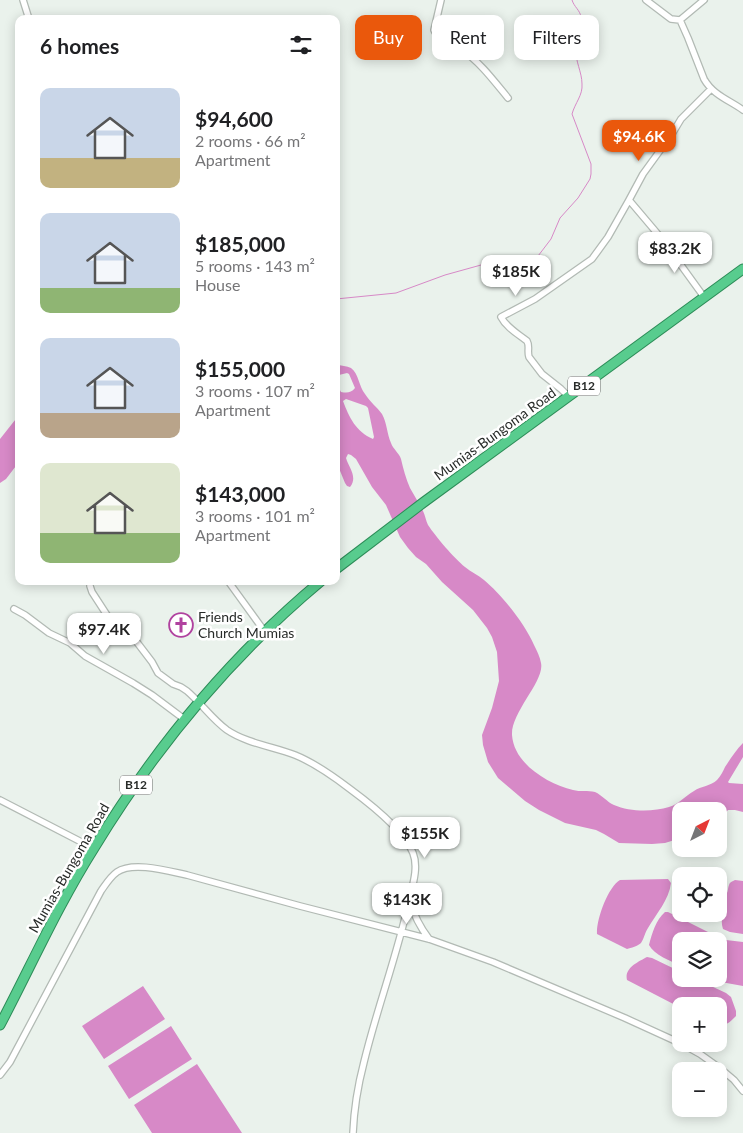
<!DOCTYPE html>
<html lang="en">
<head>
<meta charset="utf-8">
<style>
	body { margin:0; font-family:Lato,sans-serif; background:#f2f2f2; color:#202124; height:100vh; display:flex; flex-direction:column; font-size:19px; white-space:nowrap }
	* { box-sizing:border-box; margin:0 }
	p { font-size:16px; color:#757577 }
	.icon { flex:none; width:28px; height:28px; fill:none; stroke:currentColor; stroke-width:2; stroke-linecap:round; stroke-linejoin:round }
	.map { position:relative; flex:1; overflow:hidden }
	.sheet { position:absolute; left:15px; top:15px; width:325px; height:570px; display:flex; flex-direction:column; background:#fff; border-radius:10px; box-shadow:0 2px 12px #0003 }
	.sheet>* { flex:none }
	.guide { position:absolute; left:355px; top:15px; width:312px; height:45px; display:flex; gap:10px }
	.needle { width:32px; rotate:42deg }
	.controls { position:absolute; left:672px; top:802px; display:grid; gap:10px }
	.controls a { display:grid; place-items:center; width:55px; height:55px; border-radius:10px; background:#fff; box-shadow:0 2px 12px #0003; font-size:25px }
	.price { position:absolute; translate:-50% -42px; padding:0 11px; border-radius:10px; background:#fff; color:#222; font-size:16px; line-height:32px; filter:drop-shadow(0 1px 2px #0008) }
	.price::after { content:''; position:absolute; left:50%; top:30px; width:15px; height:11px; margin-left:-8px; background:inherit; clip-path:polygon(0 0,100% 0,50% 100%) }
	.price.active { background:#ea580c; color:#fff }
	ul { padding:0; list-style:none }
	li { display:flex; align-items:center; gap:15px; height:125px; padding:0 25px }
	li span { display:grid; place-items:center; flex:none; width:140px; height:100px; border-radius:10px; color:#555 }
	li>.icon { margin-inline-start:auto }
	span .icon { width:60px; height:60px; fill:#fffc; stroke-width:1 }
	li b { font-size:21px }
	h2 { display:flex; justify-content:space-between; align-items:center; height:60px; padding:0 25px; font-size:21px }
	.tag { padding:0 18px; border-radius:10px; background:#fff; box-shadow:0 2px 12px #0003; font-size:18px; line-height:45px }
	.tag.active { background:#ea580c; color:#fff }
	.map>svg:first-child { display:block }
	.water { fill:#d789c7; fill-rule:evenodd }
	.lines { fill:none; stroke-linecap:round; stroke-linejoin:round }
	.stream { stroke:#d789c7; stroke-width:1 }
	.minor-casing { stroke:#b2bab4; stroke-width:8 }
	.trunk-casing { stroke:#2d8c58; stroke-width:11 }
	.minor { stroke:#fff; stroke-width:5.5 }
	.trunk { stroke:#58cc8e; stroke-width:9 }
	.labels { text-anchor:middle; stroke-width:5; stroke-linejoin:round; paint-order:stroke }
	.shield { fill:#fff; stroke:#686b69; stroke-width:1 }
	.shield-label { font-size:12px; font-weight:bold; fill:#282b29 }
	.street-label { font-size:14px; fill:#282b29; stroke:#fff }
	.poi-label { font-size:14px; fill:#282b29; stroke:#fff; text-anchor:start }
</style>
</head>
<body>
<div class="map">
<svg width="743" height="1133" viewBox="0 0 743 1133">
	<rect width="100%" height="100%" fill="#eaf2ec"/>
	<path class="water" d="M336,364C341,366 347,366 351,368C359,374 359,387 365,394C370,402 377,407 382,414C387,423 387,434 391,443C393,449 399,453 401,459C403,468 406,479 410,488C414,495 419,503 423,511C425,515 426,521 428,525C436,537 454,558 465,567C471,572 478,575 484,580C502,595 525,624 534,645C537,651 540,657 541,663C545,681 511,712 512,735C514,764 548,784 573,790C580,792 588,790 595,792C602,795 607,802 614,805C630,812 653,812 669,807C679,804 685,796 694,791C701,786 711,786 717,780C721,776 723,771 725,767C731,758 736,750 743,743V757L728,782L729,783L743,784V812L735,810H728L723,816L719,818V811H681V838L665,843L652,844L619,843L604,834L596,830L565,823L539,810L525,801L498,778L488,762L483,745L482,735L492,708L499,681L497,652L492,637L487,628L473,610L442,582L426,564L416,557L408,548L400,537L386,505L372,487L356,459L351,455L348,454L346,458C349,468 358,477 350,487L347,486L345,483L336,461V383L341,392C347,393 351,393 355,388L349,374L347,373L339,375L336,373ZM346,399L366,406L368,408L374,437L373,439C356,432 349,417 343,401Z
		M19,415V462L6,479L0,483V439Z
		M668,879L671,883C669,900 656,914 648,928C645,932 644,939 641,943C638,946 631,948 627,949L597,934C596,920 608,887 620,880Z
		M735,880L743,881V934L730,932L723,929C719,918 726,905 727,893C728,891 728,887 729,885C730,882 731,882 735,880Z
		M665,912H668L712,934L713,941H681V966C671,961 654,955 649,945C652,933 656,920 665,912Z
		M726,940L743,942V986L721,982L718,979H719C719,968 715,945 726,940Z
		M647,957L652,958L681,972V979H696L726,993L731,997L736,1011V1016C731,1021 726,1027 719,1024V1006H681V1008L627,980C624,968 638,962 647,957Z
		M143,986L165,1019L104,1059L82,1026Z
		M171,1026L192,1059L129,1099L108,1066Z
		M197,1064L242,1133H152L134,1105Z"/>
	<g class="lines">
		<path class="stream" d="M336,299L396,293L445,275L481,265L488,267L499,274L503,275L525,267L535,260L551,239L560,218L578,198L590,179L591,174V164L572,114C575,103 583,95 582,84C582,72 575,61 576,49C577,38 582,28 581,17C580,10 574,7 572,0"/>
		<g class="minor-casing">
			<path id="minor" d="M23,0L29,19
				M441,0L434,30C437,38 454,44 462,50C480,62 494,81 508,98
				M646,0L671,19L680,20L704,0
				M680,20L688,38L704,79C713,95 729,100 743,110
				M704,297L662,239L629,200L643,174L672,134L681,119L711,89
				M569,397L561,389L542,374L529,357C527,351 530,346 527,341C518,334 506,327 501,317L535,299L592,259L608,237L629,200
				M90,581V586L92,592L116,629L123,636L129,637L136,641L152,662L158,673L173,684L181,687L187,691C201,703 212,719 227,730C246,743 274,747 295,755C315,763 333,776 350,789C369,803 404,830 413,853C419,868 412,887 409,901C397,956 377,1008 364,1062C358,1085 354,1109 353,1133
				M228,581L265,632
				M14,609L25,615L49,633L70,643L85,656L133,683L152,695L184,719
				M0,800L93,848
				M410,901C414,916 420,927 429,939
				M0,1075L10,1062L101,891C106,884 110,877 117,872C133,861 168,871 187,875L300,906L429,939L493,962L625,1018L682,1044L700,1054L721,1069L734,1080L743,1091"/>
		</g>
		<g class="trunk-casing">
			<path id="trunk" d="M336,569L424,502L743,269
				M0,1025C31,966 58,905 94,848C155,748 231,656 321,581"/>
		</g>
		<use href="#minor" class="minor"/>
		<use href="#trunk" class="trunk"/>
	</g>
	<defs>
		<g id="church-ring" transform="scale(1.25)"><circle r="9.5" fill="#fff" stroke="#b0429f" stroke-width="1.5"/><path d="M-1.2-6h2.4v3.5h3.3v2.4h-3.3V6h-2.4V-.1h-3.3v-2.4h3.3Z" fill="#b0429f"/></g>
	</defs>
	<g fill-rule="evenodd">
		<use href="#church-ring" x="181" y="625"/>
	</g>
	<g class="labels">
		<g class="shield">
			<rect x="568" y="376.5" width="32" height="19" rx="4"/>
			<rect x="120" y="775.5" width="32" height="19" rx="4"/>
		</g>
		<g class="shield-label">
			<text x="584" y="390">B12</text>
			<text x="136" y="789">B12</text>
		</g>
		<g class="street-label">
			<text transform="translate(495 434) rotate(-36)" y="5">Mumias-Bungoma Road</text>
			<text transform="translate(69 868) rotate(-60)" y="5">Mumias-Bungoma Road</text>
		</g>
		<g class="poi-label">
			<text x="198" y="622">Friends<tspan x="198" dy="16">Church Mumias</tspan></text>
		</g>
	</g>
</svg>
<div class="controls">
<a><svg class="needle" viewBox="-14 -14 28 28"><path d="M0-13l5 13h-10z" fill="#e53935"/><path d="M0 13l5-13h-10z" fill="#757577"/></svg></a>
<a><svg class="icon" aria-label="locate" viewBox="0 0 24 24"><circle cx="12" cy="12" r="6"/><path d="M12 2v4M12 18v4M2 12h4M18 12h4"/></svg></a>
<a><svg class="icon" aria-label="layers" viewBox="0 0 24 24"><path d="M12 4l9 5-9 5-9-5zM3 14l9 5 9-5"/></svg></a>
<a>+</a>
<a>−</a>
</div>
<b class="price active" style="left:639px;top:162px">$94.6K</b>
<b class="price" style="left:675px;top:274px">$83.2K</b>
<b class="price" style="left:516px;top:297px">$185K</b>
<b class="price" style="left:104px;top:655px">$97.4K</b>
<b class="price" style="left:425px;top:859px">$155K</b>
<b class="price" style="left:407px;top:925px">$143K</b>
<div class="guide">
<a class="tag active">Buy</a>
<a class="tag">Rent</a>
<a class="tag">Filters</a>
</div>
<section class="sheet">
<h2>6 homes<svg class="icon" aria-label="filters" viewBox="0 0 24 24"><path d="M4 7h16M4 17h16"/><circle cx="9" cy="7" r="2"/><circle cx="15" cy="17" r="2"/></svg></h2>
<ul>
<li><span style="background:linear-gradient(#c9d6e8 70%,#c2b280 0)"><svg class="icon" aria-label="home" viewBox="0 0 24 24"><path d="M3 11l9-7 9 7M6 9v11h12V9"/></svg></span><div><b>$94,600</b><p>2 rooms · 66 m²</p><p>Apartment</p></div></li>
<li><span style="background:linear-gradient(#c9d6e8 75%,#8fb573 0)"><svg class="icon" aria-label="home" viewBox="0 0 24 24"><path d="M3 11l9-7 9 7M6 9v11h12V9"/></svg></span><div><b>$185,000</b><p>5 rooms · 143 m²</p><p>House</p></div></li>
<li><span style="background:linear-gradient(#c9d6e8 75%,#b9a48a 0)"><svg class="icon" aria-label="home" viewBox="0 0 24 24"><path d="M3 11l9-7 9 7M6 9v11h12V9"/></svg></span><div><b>$155,000</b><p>3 rooms · 107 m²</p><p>Apartment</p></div></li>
<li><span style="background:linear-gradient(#dfe7d0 70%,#8fb573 0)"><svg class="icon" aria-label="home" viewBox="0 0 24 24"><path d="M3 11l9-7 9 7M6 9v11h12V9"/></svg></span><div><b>$143,000</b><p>3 rooms · 101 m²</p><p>Apartment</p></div></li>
</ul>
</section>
</div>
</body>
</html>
